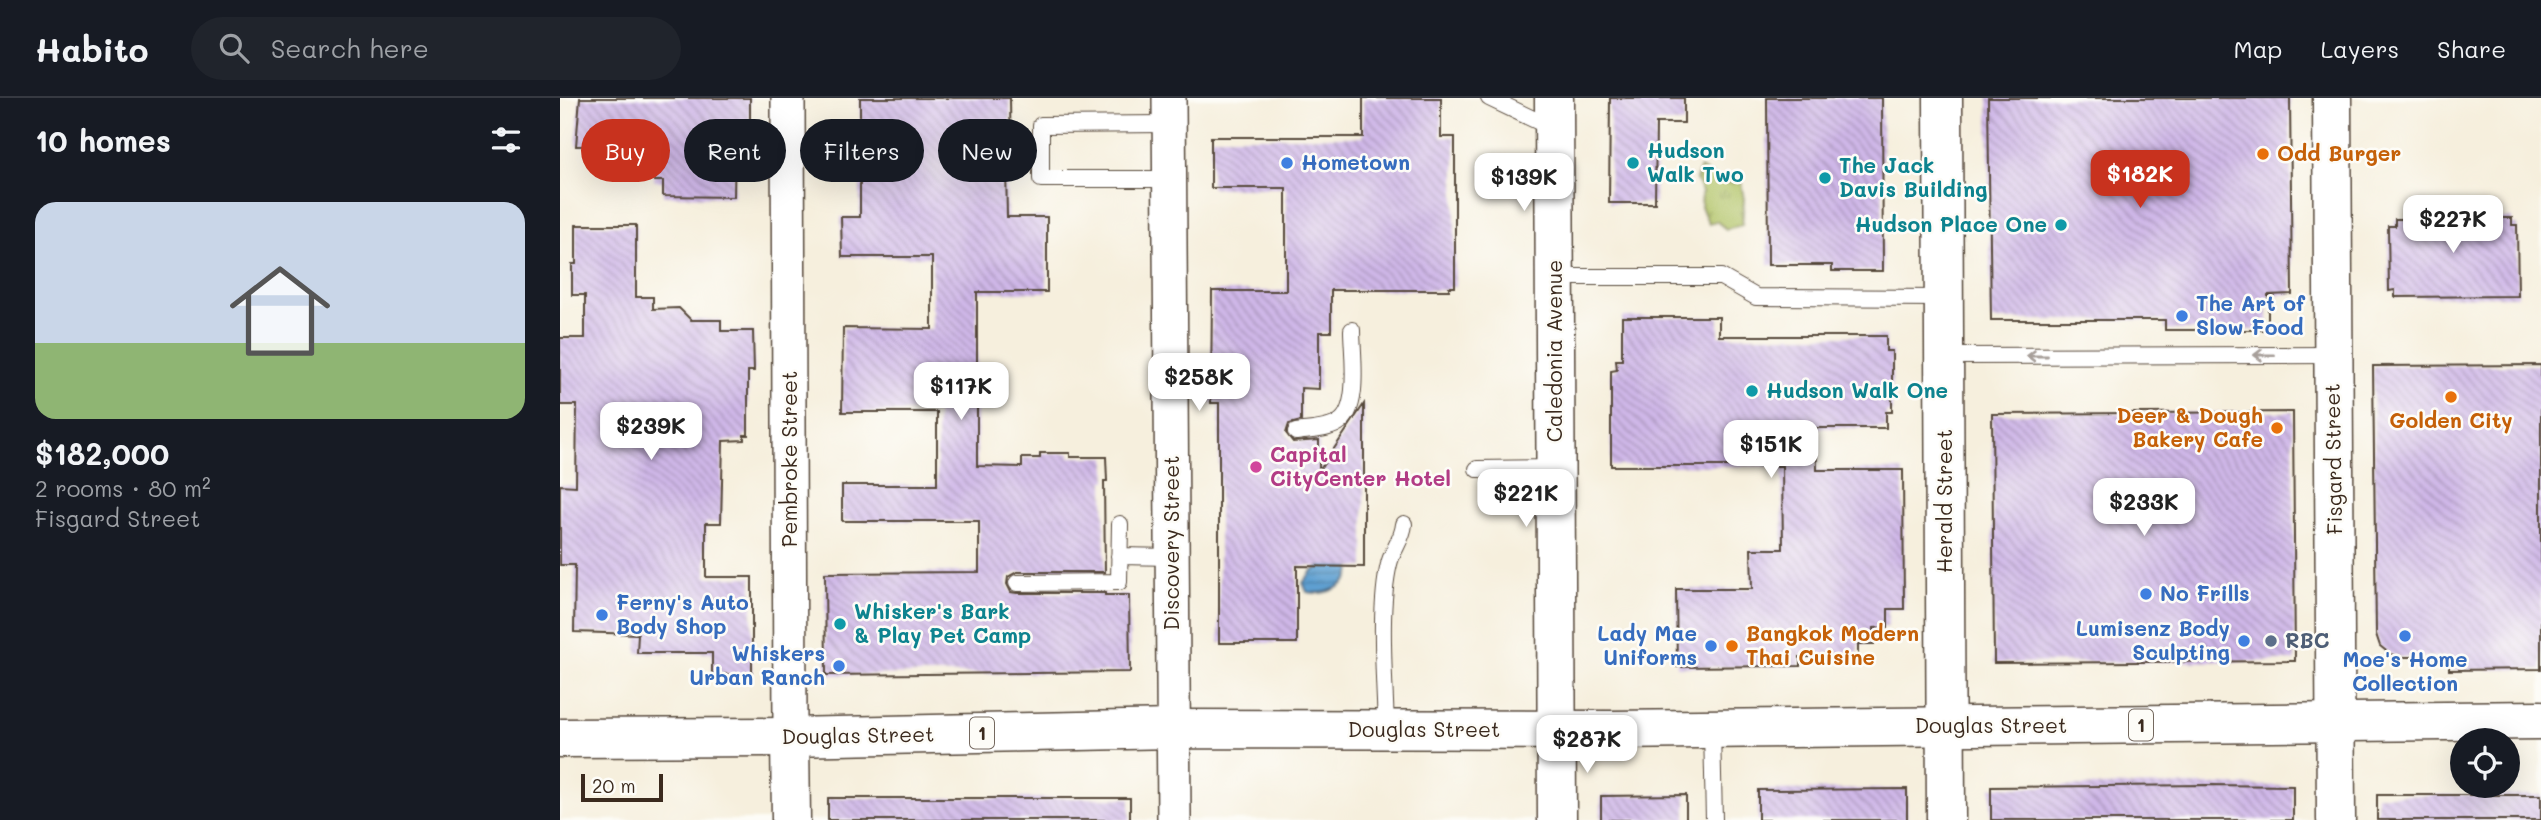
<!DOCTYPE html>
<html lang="en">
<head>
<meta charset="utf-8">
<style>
	body { margin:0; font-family:Mali,sans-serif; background:#20242c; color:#f1f3f6; height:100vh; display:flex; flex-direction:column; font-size:26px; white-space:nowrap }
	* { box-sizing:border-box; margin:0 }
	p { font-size:23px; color:#9ea1a6 }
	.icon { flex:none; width:38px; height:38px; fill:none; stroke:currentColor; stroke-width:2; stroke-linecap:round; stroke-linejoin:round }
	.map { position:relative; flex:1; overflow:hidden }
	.sheet { display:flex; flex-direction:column; background:#171b24; width:560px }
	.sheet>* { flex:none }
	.guide { position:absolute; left:21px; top:21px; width:665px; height:63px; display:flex; gap:14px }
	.buttons { position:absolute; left:1890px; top:630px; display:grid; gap:14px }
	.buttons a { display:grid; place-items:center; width:70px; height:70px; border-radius:50%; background:#171b24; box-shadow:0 7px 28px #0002; font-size:35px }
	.scale { position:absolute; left:21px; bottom:18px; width:82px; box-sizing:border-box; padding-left:7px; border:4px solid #3b2a1e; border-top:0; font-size:19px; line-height:24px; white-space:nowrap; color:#3b2a1e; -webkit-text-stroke:5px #fdfcf7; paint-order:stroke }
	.price { position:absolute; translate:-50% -60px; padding:0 16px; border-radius:14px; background:#fff; color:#222; font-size:23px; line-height:46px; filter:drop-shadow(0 2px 4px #0008) }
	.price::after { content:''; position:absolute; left:50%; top:42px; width:21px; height:16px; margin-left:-10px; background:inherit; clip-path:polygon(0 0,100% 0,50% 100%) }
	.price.selected { background:#c8321e; color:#fff }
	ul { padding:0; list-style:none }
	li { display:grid; align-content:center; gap:14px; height:371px; padding:0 35px }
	li span { display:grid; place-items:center; height:217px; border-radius:21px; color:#555 }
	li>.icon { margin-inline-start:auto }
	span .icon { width:126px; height:126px; fill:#fffc; stroke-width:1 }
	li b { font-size:30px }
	h2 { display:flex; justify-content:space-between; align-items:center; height:84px; padding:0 35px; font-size:30px }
	.pill { padding:0 24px; border-radius:32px; background:#171b24; box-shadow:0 7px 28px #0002; font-size:24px; line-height:63px }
	.pill.selected { background:#c8321e; color:#fff }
	header { display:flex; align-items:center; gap:42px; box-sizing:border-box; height:98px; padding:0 35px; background:#171b24; border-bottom:2px solid #363941 }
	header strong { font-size:33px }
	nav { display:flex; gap:38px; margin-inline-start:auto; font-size:24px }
	.search { width:490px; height:63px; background:#20242c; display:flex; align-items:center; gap:18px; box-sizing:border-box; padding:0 24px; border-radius:38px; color:#9ea1a6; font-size:26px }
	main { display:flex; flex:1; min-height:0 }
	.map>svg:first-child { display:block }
	.park { fill:url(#park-tufts); stroke:#767642; stroke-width:2 }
	.water { fill:url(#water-rules); stroke:#4c6578; stroke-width:2 }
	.building { fill:url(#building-back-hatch) }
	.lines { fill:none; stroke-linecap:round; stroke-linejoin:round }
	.lane-casing { stroke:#57483b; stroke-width:18 }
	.street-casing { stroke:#57483b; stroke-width:36 }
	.secondary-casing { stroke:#57483b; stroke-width:41 }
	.primary-casing { stroke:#57483b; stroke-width:41 }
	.lane { stroke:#fff; stroke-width:16 }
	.street { stroke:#fff; stroke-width:33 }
	.secondary { stroke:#fff; stroke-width:38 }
	.primary { stroke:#fff; stroke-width:38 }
	.oneway { stroke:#a79f9a }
	.food-dot { fill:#e8710a; stroke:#fdfcf7; stroke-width:2.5 }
	.shop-dot { fill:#3f7fe0; stroke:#fdfcf7; stroke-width:2.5 }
	.culture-dot { fill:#0f9aa8; stroke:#fdfcf7; stroke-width:2.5 }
	.hotel-dot { fill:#d1479c; stroke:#fdfcf7; stroke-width:2.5 }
	.service-dot { fill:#5c6f8a; stroke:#fdfcf7; stroke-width:2.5 }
	.labels { text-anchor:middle; stroke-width:5; stroke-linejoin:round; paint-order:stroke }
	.shield { fill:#fdfcf7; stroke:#75695f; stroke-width:2 }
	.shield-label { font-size:19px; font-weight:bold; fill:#3b2a1e }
	.culture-label { font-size:21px; font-weight:bold; fill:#0d838f; stroke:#fdfcf7; text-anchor:start }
	.food-label { font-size:21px; font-weight:bold; fill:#c56008; stroke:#fdfcf7; text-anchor:start }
	.shop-label { font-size:21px; font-weight:bold; fill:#366cbe; stroke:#fdfcf7; text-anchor:start }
	.street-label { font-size:21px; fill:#3b2a1e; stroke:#fdfcf7 }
	.hotel-label { font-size:21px; font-weight:bold; fill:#b23c85; stroke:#fdfcf7; text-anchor:start }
	.service-label { font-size:21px; font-weight:bold; fill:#4e5e75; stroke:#fdfcf7; text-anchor:start }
</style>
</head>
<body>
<header>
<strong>Habito</strong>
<div class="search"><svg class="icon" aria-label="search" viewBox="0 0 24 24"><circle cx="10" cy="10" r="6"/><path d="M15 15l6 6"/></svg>Search here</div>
<nav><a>Map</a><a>Layers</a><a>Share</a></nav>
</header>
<main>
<section class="sheet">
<h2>10 homes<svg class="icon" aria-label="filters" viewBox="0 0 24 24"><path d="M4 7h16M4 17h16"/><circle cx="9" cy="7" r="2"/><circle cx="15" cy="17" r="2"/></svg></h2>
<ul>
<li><span style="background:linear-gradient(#c9d6e8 65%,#8fb573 0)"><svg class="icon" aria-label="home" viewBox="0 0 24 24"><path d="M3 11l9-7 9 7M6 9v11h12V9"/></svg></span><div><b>$182,000</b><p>2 rooms · 80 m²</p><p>Fisgard Street</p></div></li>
</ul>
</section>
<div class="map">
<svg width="1981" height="722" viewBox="0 0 1981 722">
	<defs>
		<pattern id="park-tufts" width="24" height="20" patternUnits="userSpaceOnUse" patternTransform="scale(1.75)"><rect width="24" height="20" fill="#b1c366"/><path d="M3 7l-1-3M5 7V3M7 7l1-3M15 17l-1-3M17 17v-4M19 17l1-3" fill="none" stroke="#919f53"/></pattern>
		<pattern id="water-rules" width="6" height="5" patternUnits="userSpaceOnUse" patternTransform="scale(1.75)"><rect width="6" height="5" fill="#5ea0d2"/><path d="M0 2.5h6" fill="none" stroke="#4f83aa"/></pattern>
		<pattern id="building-back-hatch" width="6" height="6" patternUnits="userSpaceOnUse" patternTransform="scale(1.75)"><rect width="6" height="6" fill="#cfb7e8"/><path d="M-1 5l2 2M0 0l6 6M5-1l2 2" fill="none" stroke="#a995bb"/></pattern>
	</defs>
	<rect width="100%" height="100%" fill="#fdfcf7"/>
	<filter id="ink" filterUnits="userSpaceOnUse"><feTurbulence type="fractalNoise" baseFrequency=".0143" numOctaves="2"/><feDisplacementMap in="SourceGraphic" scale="14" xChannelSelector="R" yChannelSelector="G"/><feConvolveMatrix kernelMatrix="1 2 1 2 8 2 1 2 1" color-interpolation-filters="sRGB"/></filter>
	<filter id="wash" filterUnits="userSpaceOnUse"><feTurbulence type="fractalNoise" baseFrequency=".00686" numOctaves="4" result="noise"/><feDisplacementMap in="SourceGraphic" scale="28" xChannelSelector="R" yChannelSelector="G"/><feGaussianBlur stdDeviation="1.57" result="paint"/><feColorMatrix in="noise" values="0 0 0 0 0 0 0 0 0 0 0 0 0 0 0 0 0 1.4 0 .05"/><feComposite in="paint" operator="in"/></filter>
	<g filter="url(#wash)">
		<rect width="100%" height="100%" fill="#f6efdd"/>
		<path class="park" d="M1140,70L1165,85L1181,84L1184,101L1182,127L1166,131L1156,123L1149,126L1141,109L1142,94L1136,82Z"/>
		<path class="water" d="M763,467L791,469C791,489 764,498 747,494L743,485L752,473Z"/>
		<g id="blocks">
			<path class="building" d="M20,0H190V46H175L174,99L103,98V83H94L95,47L16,48Z
				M300,0H450L451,69H446L447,119H487V194H417V368L462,369V360H480V355H510V359H546L547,383H544L545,474H457L448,479L447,486L451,494L457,495H545V497H569L570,574L266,577L265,475L419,474V423H282V387H377V314H282L283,230L372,231V159H282L281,119H300Z
				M803,0H881V39H895V189H889V192H771V234H759V291L741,290V323L729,326L726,335L733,344L759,342V373L804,306V469L737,468V545H659V305H651L652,193H726V90H651V39H803Z
				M1050,0H1124V25H1096L1095,105H1049Z
				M1207,0H1322L1323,173H1272V167H1208Z
				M1428,0H1730L1732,196L1708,197V232H1605V222H1431Z
				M1859,112H1918V114H1929V120H1952V127H1957L1958,198L1835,199V192L1829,193L1828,128H1835V121H1859Z
				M16,127H76V199H93V211L119,210L131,222H161V233H193L194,273H188V337H184V342L163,343L161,425H146V479H192V577L152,576V555H77L78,536L14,534L15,467H0V387L16,388L17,307H0V240H25V197H12V166H16Z
				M1062,219H1159V238H1326V253H1332V314H1326V330H1256L1257,372H1343L1344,511H1328V529L1314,530V546H1298V559H1240V568L1117,569L1116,491H1192L1191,451H1223L1222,368H1051V273L1057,272L1056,262H1062Z
				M1981,267V571L1889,572V559H1840L1830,556L1820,548L1816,536L1813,268Z
				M1733,314L1735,563L1434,565L1432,316Z
				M1648,687L1733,688V722H1431V689Z
				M1347,691V722H1198V692Z
				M1126,697V722H1041V698Z
				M1817,697H1981V722H1817Z
				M268,700H570V722H268Z"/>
		</g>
	</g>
	<g filter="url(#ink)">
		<use href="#blocks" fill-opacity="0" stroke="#57483b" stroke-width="2"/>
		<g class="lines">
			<g class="lane-casing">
				<path id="lane" d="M929,0L994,31
					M609,26L481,27V81H610
					M994,179H1161L1196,199L1384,200
					M1384,258L1772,257
					M736,334C749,332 767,332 778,325C801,312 792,255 792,232
					M917,371L995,370
					M559,458L612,459
					M457,485L559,484L560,426
					M1152,631L1154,722
					M826,632C825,583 818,512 829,466C832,452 843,441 844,426"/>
			</g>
			<g class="street-casing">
				<path id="street" d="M228,0L230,639
					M609,0L614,722"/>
			</g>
			<g class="secondary-casing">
				<path id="secondary" d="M994,0L997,722
					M1383,0L1386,722
					M1772,0L1776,722
					M230,639L231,722"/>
			</g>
			<g class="primary-casing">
				<path id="primary" d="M0,640L230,639L613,631L1052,632L1981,622"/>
			</g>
			<use href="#lane" class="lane"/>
			<use href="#street" class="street"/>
			<use href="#secondary" class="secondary"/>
			<use href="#primary" class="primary"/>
		</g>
		<defs><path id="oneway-shaft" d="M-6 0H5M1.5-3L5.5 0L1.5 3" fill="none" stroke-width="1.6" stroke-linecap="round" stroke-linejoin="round" transform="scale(1.75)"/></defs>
		<g class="oneway">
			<use href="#oneway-shaft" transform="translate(1704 257) rotate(180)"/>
			<use href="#oneway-shaft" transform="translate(1477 258) rotate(180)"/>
		</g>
	</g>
	<g class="food-dot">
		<circle cx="1703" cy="56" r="7"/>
		<circle cx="1891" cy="299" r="7"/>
		<circle cx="1717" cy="330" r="7"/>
		<circle cx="1172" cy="548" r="7"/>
	</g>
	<g class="shop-dot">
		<circle cx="727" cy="65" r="7"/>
		<circle cx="1622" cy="218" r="7"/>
		<circle cx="1586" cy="496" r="7"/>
		<circle cx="42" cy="517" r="7"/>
		<circle cx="1845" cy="538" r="7"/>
		<circle cx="1684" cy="543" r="7"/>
		<circle cx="1151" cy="548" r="7"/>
		<circle cx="279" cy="568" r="7"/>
	</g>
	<g class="culture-dot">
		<circle cx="1073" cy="65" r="7"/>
		<circle cx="1265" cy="80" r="7"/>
		<circle cx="1501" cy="127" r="7"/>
		<circle cx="1192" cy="293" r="7"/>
		<circle cx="280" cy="526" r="7"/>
	</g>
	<circle class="hotel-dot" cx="696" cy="369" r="7"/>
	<circle class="service-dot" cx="1711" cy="543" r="7"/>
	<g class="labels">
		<g class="shield">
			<rect x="1569" y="611.5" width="24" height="31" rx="5"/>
			<rect x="410" y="619.5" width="24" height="31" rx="5"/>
		</g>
		<g class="shield-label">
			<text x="1581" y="634">1</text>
			<text x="422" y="642">1</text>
		</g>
		<g class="culture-label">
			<text x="1087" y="60">Hudson<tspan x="1087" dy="24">Walk Two</tspan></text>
			<text x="1279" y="75">The Jack<tspan x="1279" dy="24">Davis Building</tspan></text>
			<text x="1487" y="134" text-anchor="end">Hudson Place One</text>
			<text x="1206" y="300">Hudson Walk One</text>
			<text x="294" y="521">Whisker's Bark<tspan x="294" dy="24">&amp; Play Pet Camp</tspan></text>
		</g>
		<g class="food-label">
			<text x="1717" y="63">Odd Burger</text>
			<text x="1703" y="325" text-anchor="end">Deer &amp; Dough<tspan x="1703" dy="24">Bakery Cafe</tspan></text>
			<text x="1891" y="330" text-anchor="middle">Golden City</text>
			<text x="1186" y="543">Bangkok Modern<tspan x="1186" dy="24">Thai Cuisine</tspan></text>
		</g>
		<g class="shop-label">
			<text x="741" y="72">Hometown</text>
			<text x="1636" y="213">The Art of<tspan x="1636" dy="24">Slow Food</tspan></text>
			<text x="1600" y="503">No Frills</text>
			<text x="56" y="512">Ferny's Auto<tspan x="56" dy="24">Body Shop</tspan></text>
			<text x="1670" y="538" text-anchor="end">Lumisenz Body<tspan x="1670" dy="24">Sculpting</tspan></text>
			<text x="1137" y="543" text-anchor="end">Lady Mae<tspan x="1137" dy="24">Uniforms</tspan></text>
			<text x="265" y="563" text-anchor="end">Whiskers<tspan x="265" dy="24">Urban Ranch</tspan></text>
			<text x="1845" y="569" text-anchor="middle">Moe's Home<tspan x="1845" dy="24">Collection</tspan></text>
		</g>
		<g class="street-label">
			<text transform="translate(995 253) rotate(-90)" y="7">Caledonia Avenue</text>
			<text transform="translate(230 361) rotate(-90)" y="7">Pembroke Street</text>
			<text transform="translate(1774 361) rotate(-91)" y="7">Fisgard Street</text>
			<text transform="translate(1385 403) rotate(-90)" y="7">Herald Street</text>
			<text transform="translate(612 445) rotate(-90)" y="7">Discovery Street</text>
			<text x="1431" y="635">Douglas Street</text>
			<text x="864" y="639">Douglas Street</text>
			<text transform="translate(298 638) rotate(-1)" y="7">Douglas Street</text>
		</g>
		<g class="hotel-label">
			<text x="710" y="364">Capital<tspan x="710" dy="24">CityCenter Hotel</tspan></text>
		</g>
		<g class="service-label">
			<text x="1725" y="550">RBC</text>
		</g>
	</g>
</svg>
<div class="buttons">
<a><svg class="icon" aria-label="locate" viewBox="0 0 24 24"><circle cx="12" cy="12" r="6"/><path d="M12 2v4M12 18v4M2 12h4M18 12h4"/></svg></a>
</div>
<div class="scale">20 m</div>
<b class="price selected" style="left:1580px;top:112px">$182K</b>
<b class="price" style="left:964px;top:115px">$139K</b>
<b class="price" style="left:1893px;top:157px">$227K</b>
<b class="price" style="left:639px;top:315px">$258K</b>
<b class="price" style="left:401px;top:324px">$117K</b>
<b class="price" style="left:91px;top:364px">$239K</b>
<b class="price" style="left:1211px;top:382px">$151K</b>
<b class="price" style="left:966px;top:431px">$221K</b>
<b class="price" style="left:1584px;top:440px">$233K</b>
<b class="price" style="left:1027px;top:677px">$287K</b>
<div class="guide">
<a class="pill selected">Buy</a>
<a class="pill">Rent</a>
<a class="pill">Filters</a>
<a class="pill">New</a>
</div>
</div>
</main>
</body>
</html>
